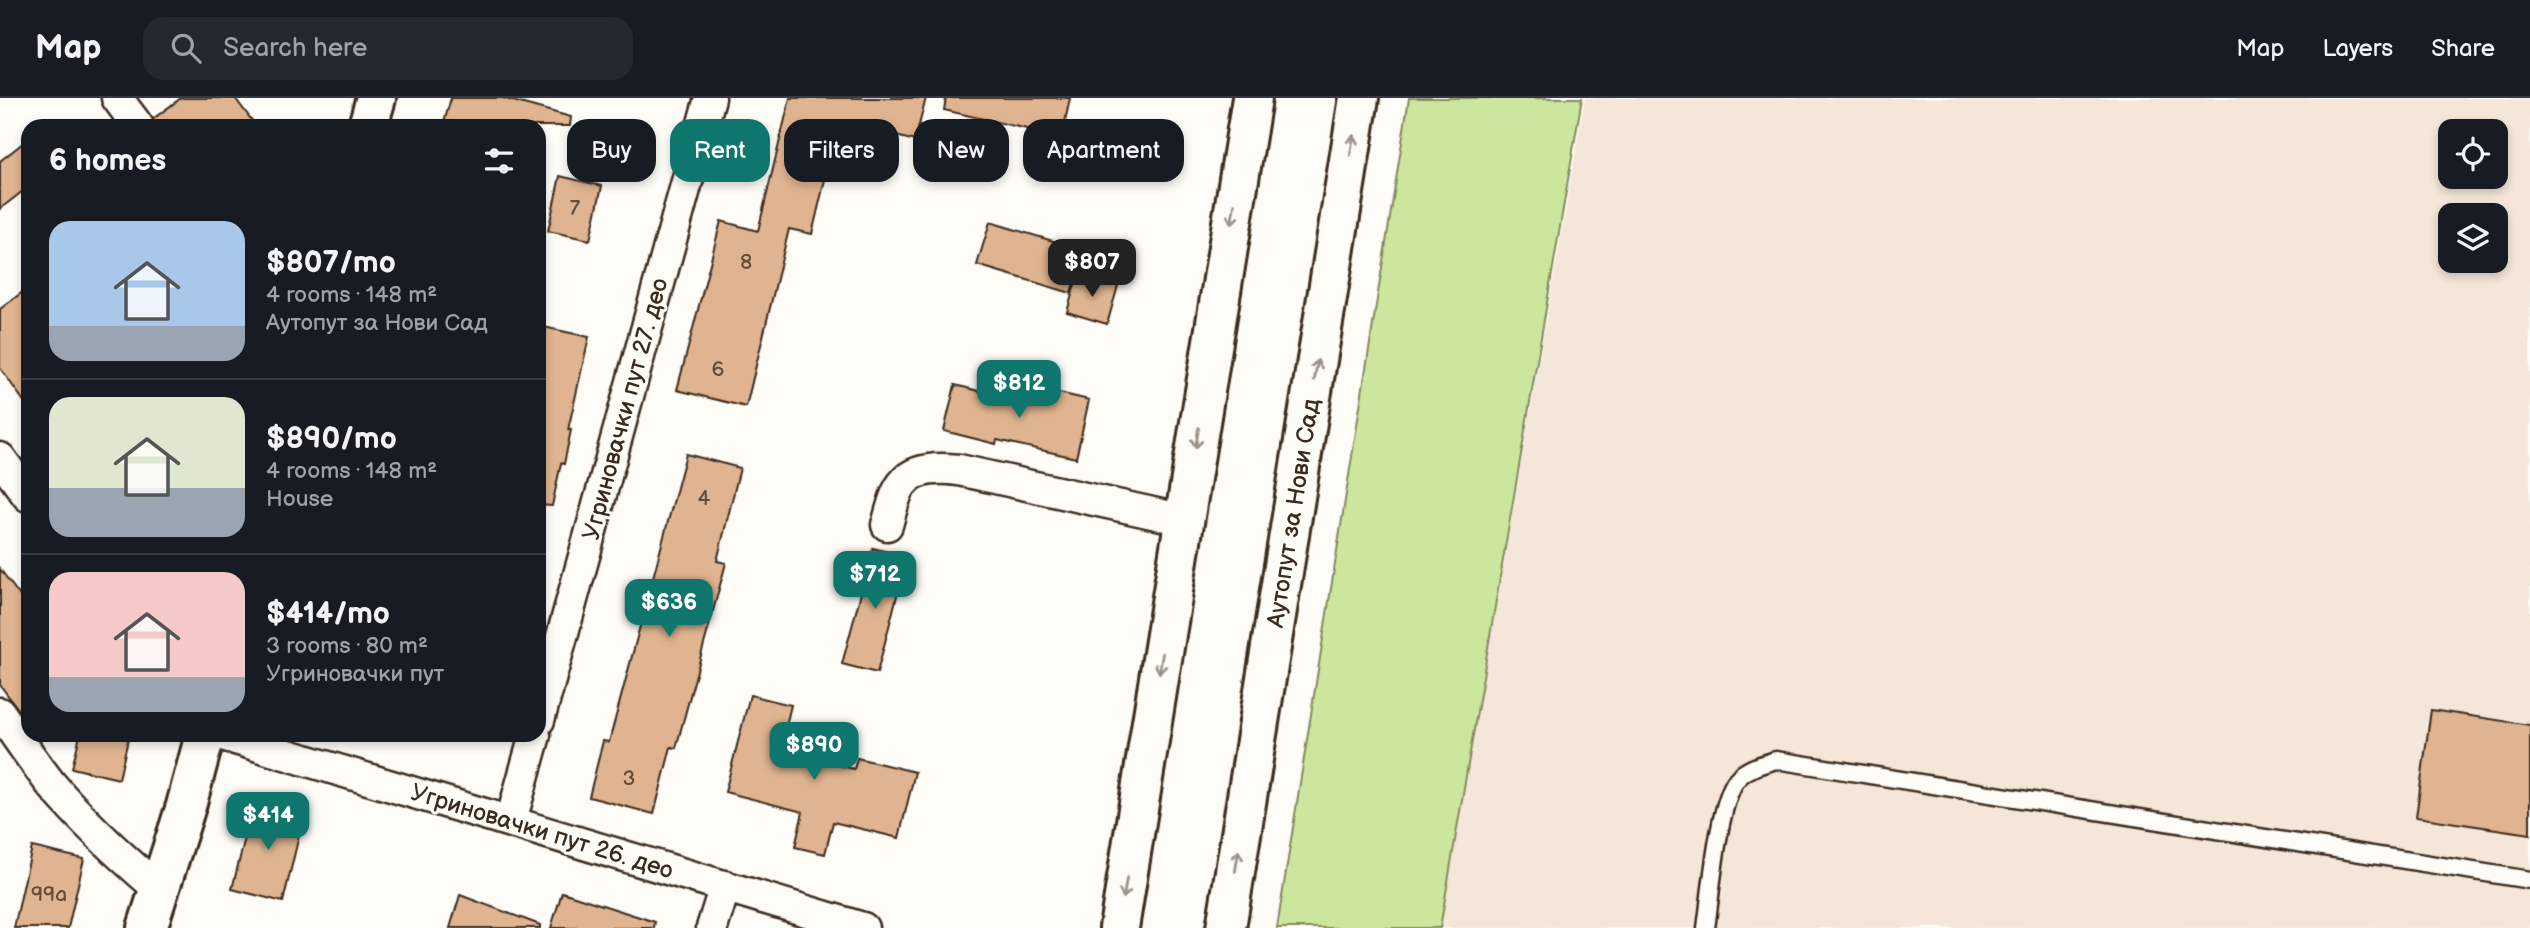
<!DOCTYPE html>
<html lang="en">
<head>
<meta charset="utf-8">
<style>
	body { margin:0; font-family:"Balsamiq Sans",sans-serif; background:#242831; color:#f1f3f6; height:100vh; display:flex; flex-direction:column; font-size:26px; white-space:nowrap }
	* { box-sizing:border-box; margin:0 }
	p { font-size:23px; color:#9ea1a6 }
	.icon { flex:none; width:38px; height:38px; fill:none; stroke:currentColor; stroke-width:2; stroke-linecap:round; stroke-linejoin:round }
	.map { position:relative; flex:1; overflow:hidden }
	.side { position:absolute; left:21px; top:21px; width:525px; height:623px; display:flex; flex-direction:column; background:#171b24; border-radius:21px; box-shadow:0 4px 10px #0003 }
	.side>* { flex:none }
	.banner { position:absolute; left:567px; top:21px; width:665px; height:63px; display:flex; gap:14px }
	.fabs { position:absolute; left:2438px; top:21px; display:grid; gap:14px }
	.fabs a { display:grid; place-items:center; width:70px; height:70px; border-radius:14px; background:#171b24; box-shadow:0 4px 10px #0003; font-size:35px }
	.price { position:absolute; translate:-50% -60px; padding:0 16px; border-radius:14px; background:#0f766e; color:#fff; font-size:23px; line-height:46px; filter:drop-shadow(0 2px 4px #0008) }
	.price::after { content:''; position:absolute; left:50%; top:42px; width:21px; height:16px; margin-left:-10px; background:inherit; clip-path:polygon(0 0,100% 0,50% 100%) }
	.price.selected { background:#222; color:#fff }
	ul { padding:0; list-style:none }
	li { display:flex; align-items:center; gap:21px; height:175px; padding:0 28px }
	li+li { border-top:2px solid #363941 }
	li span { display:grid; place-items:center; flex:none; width:196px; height:140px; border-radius:21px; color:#555 }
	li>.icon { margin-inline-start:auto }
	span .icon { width:84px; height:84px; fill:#fffc; stroke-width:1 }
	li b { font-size:30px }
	h2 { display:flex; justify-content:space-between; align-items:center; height:84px; padding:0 28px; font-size:30px }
	.tag { padding:0 24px; border-radius:21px; background:#171b24; box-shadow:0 4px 10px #0003; font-size:24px; line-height:63px }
	.tag.selected { background:#0f766e; color:#fff }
	header { display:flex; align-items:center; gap:42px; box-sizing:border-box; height:98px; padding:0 35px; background:#171b24; border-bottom:2px solid #363941 }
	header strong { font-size:33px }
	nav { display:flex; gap:38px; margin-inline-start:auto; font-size:24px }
	.search { width:490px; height:63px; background:#242831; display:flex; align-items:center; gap:18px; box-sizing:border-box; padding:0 24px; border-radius:21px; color:#9ea1a6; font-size:26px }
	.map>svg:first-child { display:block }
	.built { fill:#f4e6d8; fill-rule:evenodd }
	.green { fill:#cce79d; stroke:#84885e; stroke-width:2 }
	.building { fill:#e0b490; stroke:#3b2a1e; stroke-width:2 }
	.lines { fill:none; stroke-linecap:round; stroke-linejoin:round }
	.lane-casing { stroke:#3b2a1e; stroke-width:21 }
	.street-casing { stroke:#3b2a1e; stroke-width:35 }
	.secondary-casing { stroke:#3b2a1e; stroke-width:44 }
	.primary-casing { stroke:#3b2a1e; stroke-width:44 }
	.lane { stroke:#fdfcf7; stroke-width:16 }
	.street { stroke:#fdfcf7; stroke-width:30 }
	.secondary { stroke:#fdfcf7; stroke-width:38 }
	.primary { stroke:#fdfcf7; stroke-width:38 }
	.oneway { stroke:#9c938a }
	.labels { text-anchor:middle; stroke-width:6; stroke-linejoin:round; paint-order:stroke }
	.number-label { font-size:21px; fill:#644c3a }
	.street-label { font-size:24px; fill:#3b2a1e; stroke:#fdfcf7 }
</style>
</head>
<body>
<header>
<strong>Map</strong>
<div class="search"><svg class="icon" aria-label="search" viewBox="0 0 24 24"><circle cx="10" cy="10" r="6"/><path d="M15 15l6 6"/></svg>Search here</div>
<nav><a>Map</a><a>Layers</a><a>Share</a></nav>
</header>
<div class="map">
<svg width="2530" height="830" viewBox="0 0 2530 830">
	<rect width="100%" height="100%" fill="#fdfcf7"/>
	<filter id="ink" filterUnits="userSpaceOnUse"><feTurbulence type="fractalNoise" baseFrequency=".0143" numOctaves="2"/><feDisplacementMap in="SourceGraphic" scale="14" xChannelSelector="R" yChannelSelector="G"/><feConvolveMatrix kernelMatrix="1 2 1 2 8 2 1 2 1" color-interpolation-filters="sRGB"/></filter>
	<g filter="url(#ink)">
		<path class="built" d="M1585,0H2530V830H1440ZM2450,33H2496V79H2450ZM2450,117H2496V163H2450Z"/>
		<path class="green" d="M1409,0H1582L1440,830H1277Z"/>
		<path class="building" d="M181,0H235L256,28H155L153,21Z
			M451,0H502L571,19L570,28H443Z
			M790,0H926L915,43L839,23L812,136L789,131L746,309L677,292L721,123L758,133Z
			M946,0H1070L1062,39L944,12Z
			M28,41V89L0,111V63Z
			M560,78L602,88L590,142L548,133Z
			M990,124L1083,152L1071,195L977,167Z
			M1078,176L1118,188L1107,226L1067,214Z
			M28,190V309L0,270V211Z
			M539,228L589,239L568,332H571L564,366L561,365L552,408L539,407Z
			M955,287L1039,308L1042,291L1089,302L1076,360L997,342L996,346L944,333Z
			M686,356L740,370L717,463L726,465L676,650L671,649L654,716L589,699L603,643L609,644Z
			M873,450L907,459L877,575L842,566Z
			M0,471L28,509V624L0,587Z
			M750,597L791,607L780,653L854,671L857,660L915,674L899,740L833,724L825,756L795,749L803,714L725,694Z
			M2431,612L2530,627V736L2416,719Z
			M80,637H129L119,681L72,670Z
			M254,704L304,717L283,804L232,791Z
			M32,749L84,761L68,830H14Z
			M562,794L655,824L654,830H551Z
			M460,797L540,827V830H450Z"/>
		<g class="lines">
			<g class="lane-casing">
				<path id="lane" d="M1706,830C1711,796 1718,705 1737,681C1746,670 1763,666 1776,662L2530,782"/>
			</g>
			<g class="street-casing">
				<path id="street" d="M117,0L138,28
					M0,360L28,398
					M887,427C891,414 895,393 904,384C916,369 942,370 959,372L1184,422
					M0,615C17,639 33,663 51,686C84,725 121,759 160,792
					M539,622L710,0
					M222,637L863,830
					M511,723L535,637
					M712,830L725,788"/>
			</g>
			<g class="secondary-casing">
				<path id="secondary" d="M368,28L376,0
					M147,830L186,708L205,637"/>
			</g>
			<g class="primary-casing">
				<path id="primary" d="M1119,830L1252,0
					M1226,830L1359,0"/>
			</g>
			<use href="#lane" class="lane"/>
			<use href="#street" class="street"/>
			<use href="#secondary" class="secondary"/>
			<use href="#primary" class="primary"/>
		</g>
		<defs><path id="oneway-shaft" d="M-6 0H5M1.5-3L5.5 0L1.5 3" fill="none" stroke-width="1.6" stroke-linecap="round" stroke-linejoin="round" transform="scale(1.75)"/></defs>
		<g class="oneway">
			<use href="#oneway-shaft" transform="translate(1352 47) rotate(-81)"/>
			<use href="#oneway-shaft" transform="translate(1233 116) rotate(99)"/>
			<use href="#oneway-shaft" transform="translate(1316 272) rotate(-81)"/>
			<use href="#oneway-shaft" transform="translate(1197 340) rotate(99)"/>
			<use href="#oneway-shaft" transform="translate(1161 565) rotate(99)"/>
			<use href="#oneway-shaft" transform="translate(1237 763) rotate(-81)"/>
			<use href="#oneway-shaft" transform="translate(1125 790) rotate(99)"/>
		</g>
	</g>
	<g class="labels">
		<g class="number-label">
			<text x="575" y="117">7</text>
			<text x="746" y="171">8</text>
			<text x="718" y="278">6</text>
			<text x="704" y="407">4</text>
			<text x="629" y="687">3</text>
			<text x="49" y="803">99a</text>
		</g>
		<g class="street-label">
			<text transform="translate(625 311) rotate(-75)" y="8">Угриновачки пут 27. део</text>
			<text transform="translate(1293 415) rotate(-81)" y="8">Аутопут за Нови Сад</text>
			<text transform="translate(542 733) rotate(17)" y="8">Угриновачки пут 26. део</text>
		</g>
	</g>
</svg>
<div class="fabs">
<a><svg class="icon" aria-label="locate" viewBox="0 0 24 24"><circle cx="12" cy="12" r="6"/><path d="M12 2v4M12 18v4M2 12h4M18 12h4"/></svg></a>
<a><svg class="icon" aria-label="layers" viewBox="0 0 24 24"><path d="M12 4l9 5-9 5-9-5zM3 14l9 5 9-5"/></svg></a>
</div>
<b class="price selected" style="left:1092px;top:201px">$807</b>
<b class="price" style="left:1019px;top:322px">$812</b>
<b class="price" style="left:875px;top:513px">$712</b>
<b class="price" style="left:669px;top:541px">$636</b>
<b class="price" style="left:814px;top:684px">$890</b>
<b class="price" style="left:268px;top:754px">$414</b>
<div class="banner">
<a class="tag">Buy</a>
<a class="tag selected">Rent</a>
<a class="tag">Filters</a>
<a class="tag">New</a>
<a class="tag">Apartment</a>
</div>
<section class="side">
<h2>6 homes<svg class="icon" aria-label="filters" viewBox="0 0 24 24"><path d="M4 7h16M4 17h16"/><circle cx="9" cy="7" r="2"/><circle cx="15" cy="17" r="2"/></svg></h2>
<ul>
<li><span style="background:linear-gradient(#a9c7e8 75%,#9aa5b1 0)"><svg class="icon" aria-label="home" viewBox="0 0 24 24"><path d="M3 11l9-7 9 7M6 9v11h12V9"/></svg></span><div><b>$807/mo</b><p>4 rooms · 148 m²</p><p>Аутопут за Нови Сад</p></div></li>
<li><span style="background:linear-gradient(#dfe7d0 65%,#9aa5b1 0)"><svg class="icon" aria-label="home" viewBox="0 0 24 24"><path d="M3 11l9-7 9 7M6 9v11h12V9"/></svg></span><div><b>$890/mo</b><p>4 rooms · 148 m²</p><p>House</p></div></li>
<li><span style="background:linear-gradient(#f6c9c9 75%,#9aa5b1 0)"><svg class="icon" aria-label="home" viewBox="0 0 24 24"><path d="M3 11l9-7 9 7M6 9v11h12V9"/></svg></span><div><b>$414/mo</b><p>3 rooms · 80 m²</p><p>Угриновачки пут</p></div></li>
</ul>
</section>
</div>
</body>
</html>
